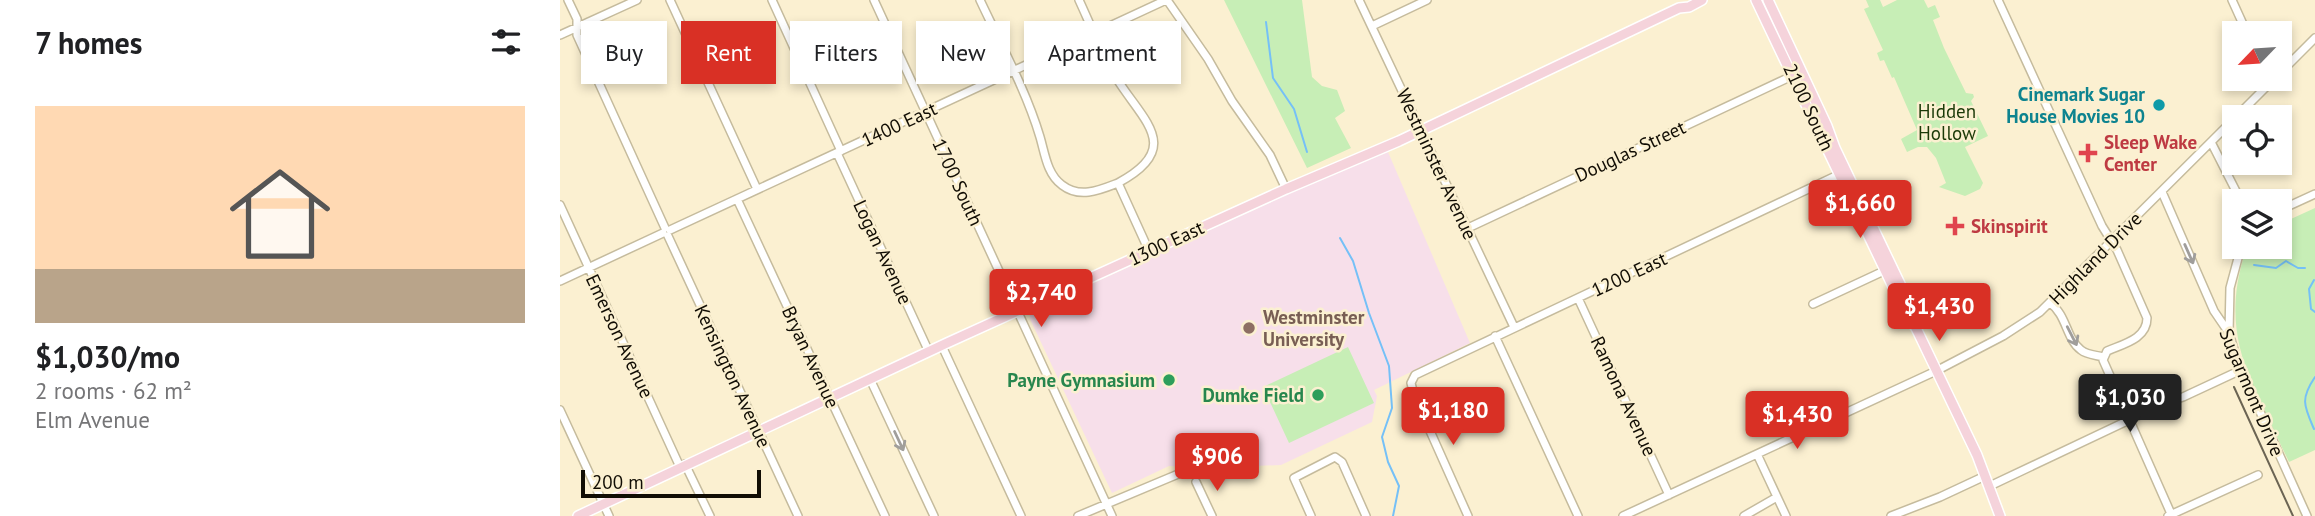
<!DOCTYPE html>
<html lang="en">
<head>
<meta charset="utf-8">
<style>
	body { margin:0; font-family:"PT Sans",sans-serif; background:#f2f2f2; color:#202124; height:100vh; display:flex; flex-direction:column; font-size:26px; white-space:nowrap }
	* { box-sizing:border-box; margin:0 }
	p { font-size:23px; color:#757577 }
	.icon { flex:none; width:38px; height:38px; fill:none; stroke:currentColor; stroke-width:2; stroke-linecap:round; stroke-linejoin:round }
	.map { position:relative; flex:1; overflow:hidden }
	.sheet { display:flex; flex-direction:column; background:#fff; width:560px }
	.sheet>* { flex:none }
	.banner { position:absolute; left:21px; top:21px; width:665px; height:63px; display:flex; gap:14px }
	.needle { width:46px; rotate:245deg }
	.fabs { position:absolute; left:1662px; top:21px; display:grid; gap:14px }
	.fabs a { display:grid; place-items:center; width:70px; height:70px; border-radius:0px; background:#fff; box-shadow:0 4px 10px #0003; font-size:35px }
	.scale { position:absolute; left:21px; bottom:18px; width:180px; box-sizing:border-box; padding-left:7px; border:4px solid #110d04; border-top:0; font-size:19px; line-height:24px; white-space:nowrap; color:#110d04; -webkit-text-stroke:5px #fbf0d1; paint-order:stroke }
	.price { position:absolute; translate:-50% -60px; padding:0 16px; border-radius:7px; background:#d93025; color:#fff; font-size:23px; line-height:46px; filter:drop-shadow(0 2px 4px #0008) }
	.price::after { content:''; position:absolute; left:50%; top:42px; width:21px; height:16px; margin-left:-10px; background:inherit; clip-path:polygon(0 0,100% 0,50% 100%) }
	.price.current { background:#222; color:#fff }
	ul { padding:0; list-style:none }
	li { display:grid; align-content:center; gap:14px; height:371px; padding:0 35px }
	li span { display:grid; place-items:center; height:217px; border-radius:0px; color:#555 }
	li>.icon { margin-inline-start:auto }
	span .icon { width:126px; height:126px; fill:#fffc; stroke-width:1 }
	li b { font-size:30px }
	h2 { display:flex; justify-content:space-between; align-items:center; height:84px; padding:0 35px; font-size:30px }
	.tag { padding:0 24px; border-radius:0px; background:#fff; box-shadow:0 4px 10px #0003; font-size:24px; line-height:63px }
	.tag.current { background:#d93025; color:#fff }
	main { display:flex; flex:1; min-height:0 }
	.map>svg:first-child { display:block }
	.education { fill:#f7dfea }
	.green { fill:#c7eeb6 }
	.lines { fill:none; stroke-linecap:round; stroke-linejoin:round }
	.stream { stroke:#75c0f7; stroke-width:2 }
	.minor-casing { stroke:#c5bb9d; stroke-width:10 }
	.major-casing { stroke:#fff; stroke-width:12 }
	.minor { stroke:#fff; stroke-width:7 }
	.major { stroke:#f5d3db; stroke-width:9 }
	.tram { stroke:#6b6453; stroke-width:2 }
	.oneway { stroke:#a09e9b }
	.culture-dot { fill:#0f9aa8; stroke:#fbf0d1; stroke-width:2.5 }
	.health-dot { fill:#e0444e; stroke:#fbf0d1; stroke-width:2.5 }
	.education-dot { fill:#8d6e63; stroke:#fbf0d1; stroke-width:2.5 }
	.leisure-dot { fill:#2e9e5b; stroke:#fbf0d1; stroke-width:2.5 }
	.labels { text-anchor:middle; stroke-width:5; stroke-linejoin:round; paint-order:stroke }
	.culture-label { font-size:19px; font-weight:bold; fill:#0d838f; stroke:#fbf0d1; text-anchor:end }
	.street-label { font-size:19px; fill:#110d04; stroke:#fbf0d1 }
	.park-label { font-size:19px; fill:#1b3a08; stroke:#fbf0d1 }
	.health-label { font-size:19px; font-weight:bold; fill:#be3a42; stroke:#fbf0d1; text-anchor:start }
	.education-label { font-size:19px; font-weight:bold; fill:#785e54; stroke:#fbf0d1; text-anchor:start }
	.leisure-label { font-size:19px; font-weight:bold; fill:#27864d; stroke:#fbf0d1; text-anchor:end }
</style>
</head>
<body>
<main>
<section class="sheet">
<h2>7 homes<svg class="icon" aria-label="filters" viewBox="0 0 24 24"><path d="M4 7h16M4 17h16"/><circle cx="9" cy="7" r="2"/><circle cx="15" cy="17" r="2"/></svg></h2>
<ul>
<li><span style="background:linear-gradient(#ffd9b3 75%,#b9a48a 0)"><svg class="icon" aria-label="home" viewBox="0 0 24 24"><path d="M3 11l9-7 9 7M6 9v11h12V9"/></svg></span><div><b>$1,030/mo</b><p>2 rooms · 62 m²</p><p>Elm Avenue</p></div></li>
</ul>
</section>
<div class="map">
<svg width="1755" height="516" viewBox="0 0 1755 516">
	<rect width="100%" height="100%" fill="#fbf0d1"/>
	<path class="education" d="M828,152L910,343L814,390L817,396L812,422L721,465L641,468L609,466L552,493L470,319V312L731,193Z"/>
	<path class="green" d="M664,0H742L752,77L762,86L777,90L785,111L775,118L791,148L747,168Z
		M1306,0H1320L1323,7L1337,0H1364L1368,8L1375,5L1380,17L1373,20L1384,48L1406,93L1413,94L1414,97L1411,101L1428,136L1405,147L1423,183L1420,189L1405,196L1379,187L1386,183L1376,158L1367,147H1358L1347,152L1341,139L1357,130L1334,77L1332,78L1324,60L1320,61L1317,53L1323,50L1304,9L1309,7Z
		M1755,208V450L1729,462C1693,384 1656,336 1687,247H1720V224Z
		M788,347L814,403L729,443L703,387Z"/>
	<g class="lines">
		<path class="stream" d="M706,22L713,78L734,109L747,152
			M780,238L793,261L809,313L829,366L832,408L822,437L828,462L839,486L833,516
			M1694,265L1716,268L1726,261L1738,268H1745
			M1754,280L1749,289L1751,309L1755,312
			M1754,429C1744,406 1740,399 1755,377"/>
		<g class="minor-casing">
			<path id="minor" d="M8,0L17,19V35L105,228
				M110,0L197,189
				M212,0L281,151
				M314,0L552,516
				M420,0C441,45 466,90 480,137C485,154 487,174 502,185C520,199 540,190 558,183
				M519,0C531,26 542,54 557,79C583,121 624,148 558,183L589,251
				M607,0L648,59L672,101L710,155L726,189
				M799,0L954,327
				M1438,0L1542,226L1557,250L1587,318C1587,339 1563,344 1547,351L1543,360L1612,516
				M1672,0L1687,33
				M812,26L867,0
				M0,35L77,0
				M1720,73L1755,38
				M1676,117L1714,79
				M1651,142L1681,201
				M277,153L369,352
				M1602,192L1654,311L1669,333L1678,363L1747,516
				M177,199L325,516
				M0,205L120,467
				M1720,210L1755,194
				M908,228L1234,75
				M110,230L606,0
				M108,236L238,516
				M0,281L103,233
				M1018,298L1109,495
				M1490,303C1507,315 1506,339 1521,350C1527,355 1536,355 1543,357
				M1253,304L1326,270
				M1669,332L1670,288L1681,247
				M935,336L1018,516
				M382,346L461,516
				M310,379L374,516
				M0,410L49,516
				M1197,454L1226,516
				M125,464L150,516
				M636,482L652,516
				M1434,484L1605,403L1623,397L1681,370
				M518,516L623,472
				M751,516L734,478L775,457L782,462L806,516
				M908,516L854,395L851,383L855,375L1280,174
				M1063,516L1376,371L1443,336L1480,312L1675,118
				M1184,516L1217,497
				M1331,516L1380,497L1425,476
				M1608,516L1698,475"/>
		</g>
		<g class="major-casing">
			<path id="major" d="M1196,0L1346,314L1356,328L1417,455L1440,516
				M1208,0L1267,126L1275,148L1353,311L1355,323
				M18,516L387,343L726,189L839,141L1119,8L1129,7L1142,0"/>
		</g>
		<use href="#minor" class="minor"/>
		<use href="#major" class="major"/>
		<path class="tram" d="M1674,387L1733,516"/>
	</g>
	<defs><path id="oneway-shaft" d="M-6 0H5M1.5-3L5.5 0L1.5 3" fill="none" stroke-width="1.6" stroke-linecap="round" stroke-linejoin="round" transform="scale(1.75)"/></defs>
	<g class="oneway">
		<use href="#oneway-shaft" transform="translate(1629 254) rotate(66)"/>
		<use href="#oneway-shaft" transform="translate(1512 336) rotate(63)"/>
		<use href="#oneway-shaft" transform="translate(339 441) rotate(65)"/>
	</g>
	<circle class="culture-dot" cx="1599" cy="105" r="7"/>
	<g class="health-dot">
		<path d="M1524.5 142.5h7v7h7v7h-7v7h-7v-7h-7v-7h7z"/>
		<path d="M1391.5 215.5h7v7h7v7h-7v7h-7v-7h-7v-7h7z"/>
	</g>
	<circle class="education-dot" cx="689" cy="328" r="7"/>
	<g class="leisure-dot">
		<circle cx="609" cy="380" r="7"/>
		<circle cx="758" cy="395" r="7"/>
	</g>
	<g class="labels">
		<g class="culture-label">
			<text x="1585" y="101">Cinemark Sugar<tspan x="1585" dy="22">House Movies 10</tspan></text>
		</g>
		<g class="street-label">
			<text transform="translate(1249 107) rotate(65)" y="7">2100 South</text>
			<text transform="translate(339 124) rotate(-25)" y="7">1400 East</text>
			<text transform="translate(1070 151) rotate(-25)" y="7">Douglas Street</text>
			<text transform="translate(877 164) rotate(65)" y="7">Westminster Avenue</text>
			<text transform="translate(398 182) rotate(65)" y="7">1700 South</text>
			<text transform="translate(606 243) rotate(-25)" y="7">1300 East</text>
			<text transform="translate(323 252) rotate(65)" y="7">Logan Avenue</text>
			<text transform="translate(1535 258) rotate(-45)" y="7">Highland Drive</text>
			<text transform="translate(1069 274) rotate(-25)" y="7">1200 East</text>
			<text transform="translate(60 336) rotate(65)" y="7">Emerson Avenue</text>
			<text transform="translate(251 357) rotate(65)" y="7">Bryan Avenue</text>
			<text transform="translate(173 376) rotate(65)" y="7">Kensington Avenue</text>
			<text transform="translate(1692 392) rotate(67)" y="7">Sugarmont Drive</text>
			<text transform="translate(1064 396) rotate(65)" y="7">Ramona Avenue</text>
		</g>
		<g class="park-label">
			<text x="1387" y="118">Hidden<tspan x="1387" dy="22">Hollow</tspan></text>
		</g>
		<g class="health-label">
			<text x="1544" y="149">Sleep Wake<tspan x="1544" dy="22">Center</tspan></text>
			<text x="1411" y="233">Skinspirit</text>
		</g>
		<g class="education-label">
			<text x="703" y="324">Westminster<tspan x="703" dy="22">University</tspan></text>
		</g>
		<g class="leisure-label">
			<text x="595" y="387">Payne Gymnasium</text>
			<text x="744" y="402">Dumke Field</text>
		</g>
	</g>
</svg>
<div class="fabs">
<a><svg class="needle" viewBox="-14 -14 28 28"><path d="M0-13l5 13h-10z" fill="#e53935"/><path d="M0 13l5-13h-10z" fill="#757577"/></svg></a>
<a><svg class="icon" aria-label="locate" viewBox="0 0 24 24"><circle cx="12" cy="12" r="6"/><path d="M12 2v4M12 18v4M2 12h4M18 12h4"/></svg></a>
<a><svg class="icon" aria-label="layers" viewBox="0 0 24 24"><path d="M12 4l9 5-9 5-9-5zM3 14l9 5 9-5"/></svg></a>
</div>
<div class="scale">200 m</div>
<b class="price" style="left:1300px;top:240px">$1,660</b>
<b class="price" style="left:481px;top:329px">$2,740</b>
<b class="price" style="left:1379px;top:343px">$1,430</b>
<b class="price current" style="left:1570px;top:434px">$1,030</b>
<b class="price" style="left:893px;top:447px">$1,180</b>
<b class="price" style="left:1237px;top:451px">$1,430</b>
<b class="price" style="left:657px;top:493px">$906</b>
<div class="banner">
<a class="tag">Buy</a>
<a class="tag current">Rent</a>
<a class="tag">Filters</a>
<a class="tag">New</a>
<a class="tag">Apartment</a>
</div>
</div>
</main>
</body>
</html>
